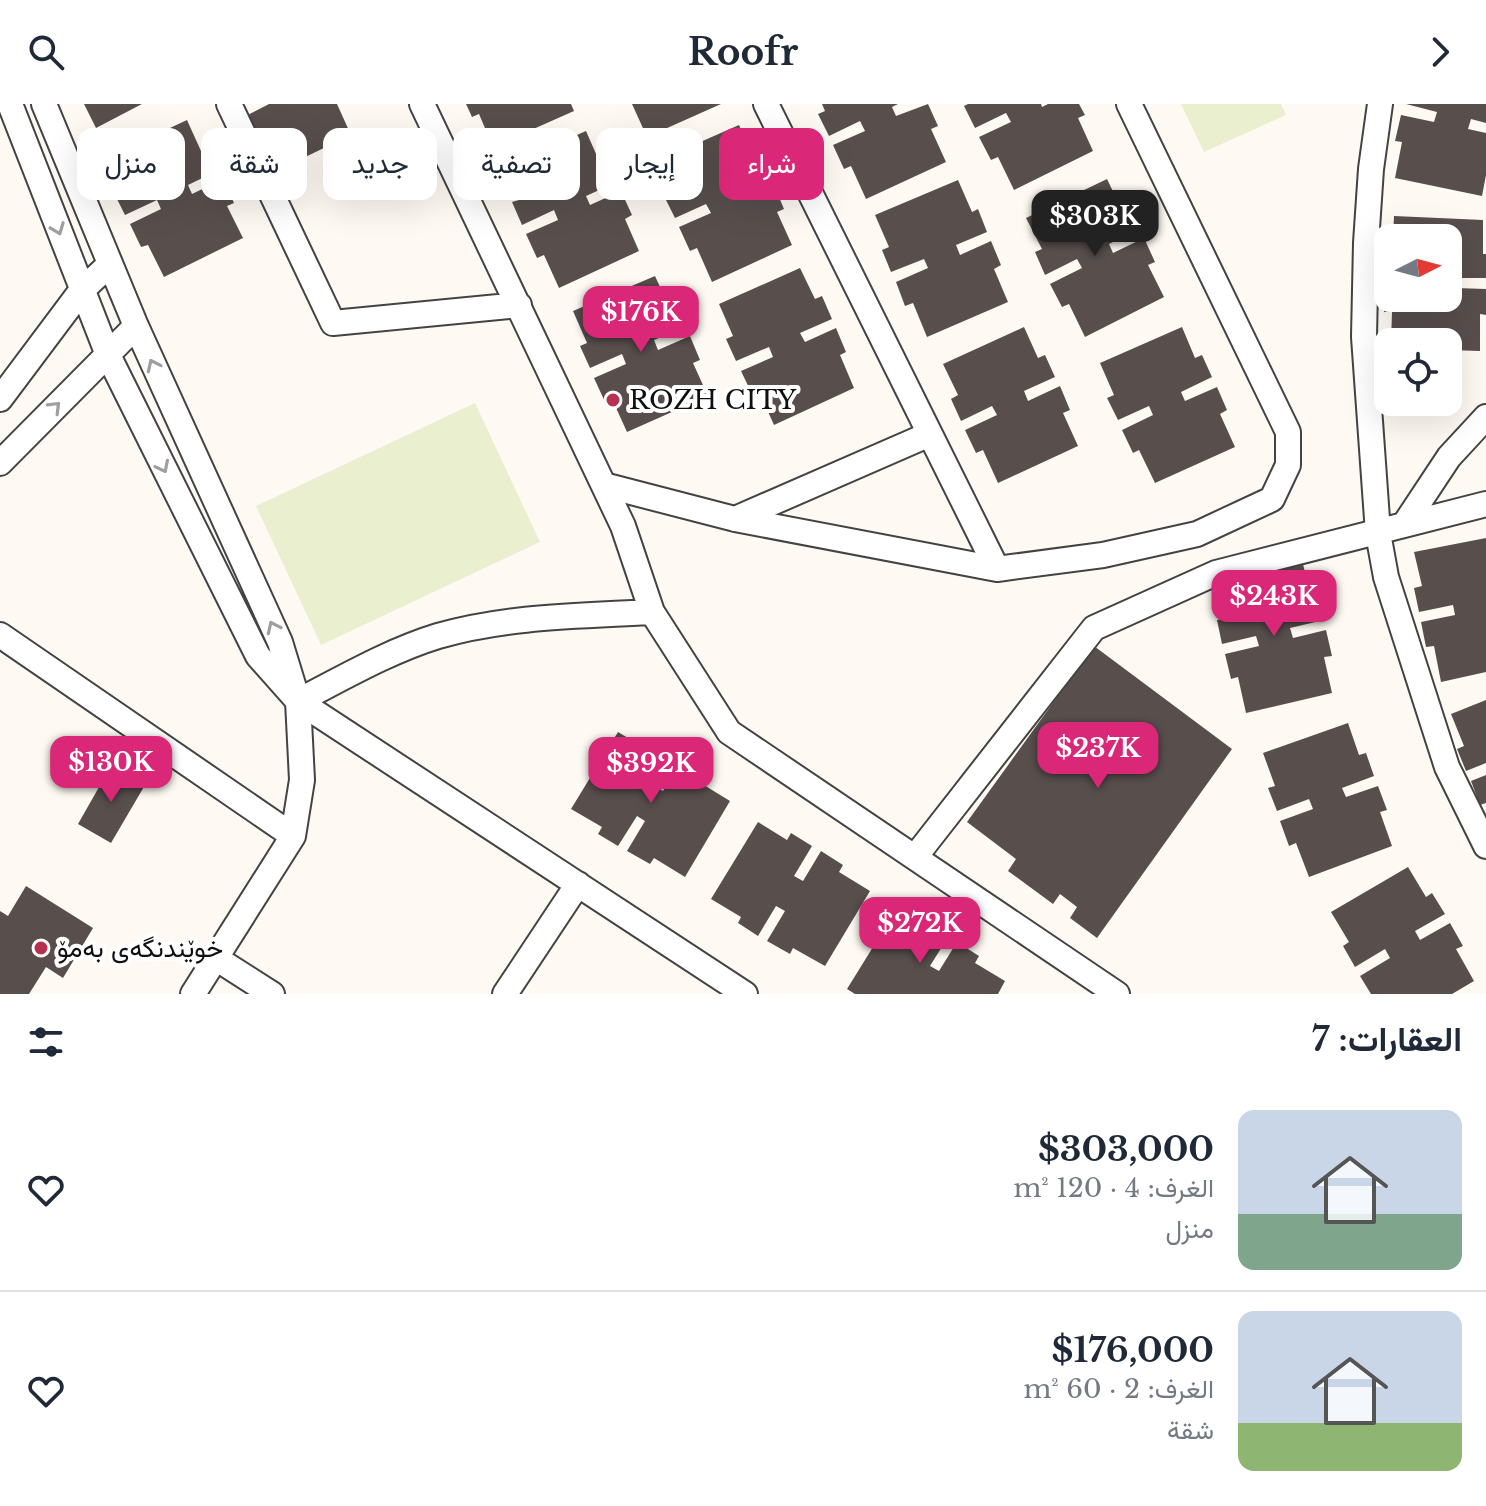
<!DOCTYPE html>
<html lang="ar">
<head>
<meta charset="utf-8">
<style>
	body { margin:0; font-family:"Libre Baskerville",Vazirmatn,serif; background:#f6f6f7; color:#1f2937; direction:rtl; height:100vh; display:flex; flex-direction:column; font-size:30px; white-space:nowrap }
	* { box-sizing:border-box; margin:0 }
	p { font-size:26px; color:#747a83 }
	.icon { flex:none; width:44px; height:44px; fill:none; stroke:currentColor; stroke-width:2; stroke-linecap:round; stroke-linejoin:round }
	.map { position:relative; height:890px; overflow:hidden; direction:ltr }
	.drawer { display:flex; flex-direction:column; background:#fff; flex:1 }
	.drawer>* { flex:none }
	.guide { position:absolute; left:24px; top:24px; width:800px; height:72px; direction:rtl; display:flex; gap:16px }
	.needle { width:52px; rotate:84deg }
	.buttons { position:absolute; left:1374px; top:120px; display:grid; gap:16px }
	.buttons a { display:grid; place-items:center; width:88px; height:88px; border-radius:16px; background:#fff; box-shadow:0 8px 32px #0002; font-size:40px }
	.price { position:absolute; translate:-50% -68px; padding:0 18px; border-radius:16px; background:#db2777; color:#fff; font-size:26px; line-height:52px; filter:drop-shadow(0 2px 4px #0008) }
	.price::after { content:''; position:absolute; left:50%; top:48px; width:24px; height:18px; margin-left:-12px; background:inherit; clip-path:polygon(0 0,100% 0,50% 100%) }
	.price.selected { background:#222; color:#fff }
	ul { padding:0; list-style:none }
	li { display:flex; align-items:center; gap:24px; height:200px; padding:0 24px }
	li+li { border-top:2px solid #e0e1e3 }
	li span { display:grid; place-items:center; flex:none; width:224px; height:160px; border-radius:16px; color:#555 }
	li>.icon { margin-inline-start:auto }
	span .icon { width:96px; height:96px; fill:#fffc; stroke-width:1 }
	li b { font-size:34px }
	h2 { display:flex; justify-content:space-between; align-items:center; height:96px; padding:0 24px; font-size:34px }
	.tag { padding:0 28px; border-radius:16px; background:#fff; box-shadow:0 8px 32px #0002; font-size:28px; line-height:72px }
	.tag.selected { background:#db2777; color:#fff }
	header { display:flex; justify-content:space-between; align-items:center; height:104px; padding:0 24px; background:#fff; font-size:36px; font-weight:700 }
	.map>svg:first-child { display:block }
	.pitch { fill:#e9efcf }
	.building { fill:#584f4d }
	.lines { fill:none; stroke-linecap:round; stroke-linejoin:round }
	.street-casing { stroke:#434343; stroke-width:28 }
	.street { stroke:#fff; stroke-width:24 }
	.oneway { stroke:#9f9f9f }
	.poi-dot { fill:#b6314e; stroke:#fff; stroke-width:3 }
	.labels { text-anchor:middle; stroke-width:8; stroke-linejoin:round; paint-order:stroke }
	.poi-label { font-size:26px; fill:#101010; stroke:#fff; text-anchor:start }
</style>
</head>
<body>
<header><svg class="icon" aria-label="forward" viewBox="0 0 24 24"><path d="M9 5l7 7-7 7"/></svg>Roofr<svg class="icon" aria-label="search" viewBox="0 0 24 24"><circle cx="10" cy="10" r="6"/><path d="M15 15l6 6"/></svg></header>
<div class="map">
<svg width="1486" height="890" viewBox="0 0 1486 890">
	<rect width="100%" height="100%" fill="#fefaf3"/>
	<path class="pitch" d="M1181,0H1281L1286,11L1204,48Z
		M475,299L540,438L321,541L256,402Z"/>
	<path class="building" d="M84,0H142L96,24Z
		M269,0H337L351,31L272,69L238,16Z
		M466,0H571L574,7L493,43L479,10L472,13Z
		M632,0H721L647,33Z
		M822,0H898L892,3L896,12L928,0L938,22L931,25L946,58L866,95L851,62L844,65L833,41L865,27L860,17L829,32L818,10L825,7Z
		M968,0H1041L1042,3L1048,0H1079L1085,11L1078,14L1093,47L1014,86L998,53L991,56L979,33L1011,18L1006,9L975,24L964,2Z
		M1406,0H1486V19L1471,15L1468,25L1486,29V71L1482,92L1395,74L1402,38L1395,37L1401,11L1434,18L1437,8Z
		M187,16L201,47L208,44L219,66L188,81L192,90L223,75L234,99L227,102L243,134L164,173L148,141L141,143L130,120L161,105L157,96L125,111L114,89L121,86L106,54Z
		M739,21L753,52L760,49L770,72L738,86L743,95L774,81L784,105L777,108L792,141L712,178L697,144L690,147L679,123L711,109L706,100L675,114L664,92L671,89L657,57Z
		M586,27L600,59L607,56L617,78L586,92L590,101L621,87L632,111L625,115L639,147L559,184L544,151L537,154L526,130L558,116L554,106L522,121L512,98L519,96L504,63Z
		M1107,75L1122,106L1128,103L1139,125L1109,140L1113,149L1144,134L1155,158L1148,161L1164,193L1085,233L1069,200L1062,203L1050,180L1082,164L1077,155L1045,171L1035,148L1042,145L1026,114Z
		M958,76L972,108L978,105L987,128L956,141L960,151L991,137L1001,161L994,165L1008,198L927,233L913,199L905,202L896,178L928,164L924,155L891,168L882,146L889,143L875,111Z
		M1394,112L1483,116V150H1486V174H1455V184L1486,185V211L1480,210V247L1448,246V238H1391L1392,208H1384L1385,182H1388V194H1448V134H1393Z
		M800,164L815,195L822,192L832,215L800,229L805,238L836,224L846,248L840,251L854,284L774,321L759,288L752,290L741,267L773,253L769,243L736,257L726,235L733,232L719,200Z
		M655,172L669,203L676,200L685,223L654,236L658,246L690,232L700,256L693,259L708,292L627,328L612,295L605,298L594,274L626,260L622,250L590,264L580,242L587,239L573,207Z
		M1024,223L1038,254L1045,251L1055,273L1024,287L1028,297L1060,282L1070,306L1063,309L1078,342L998,379L983,346L976,349L965,326L997,311L992,302L961,317L951,295L958,291L943,260Z
		M1182,223L1195,254L1202,251L1212,273L1181,288L1185,297L1217,283L1227,306L1220,310L1235,343L1155,379L1139,346L1133,349L1122,326L1153,311L1149,302L1118,316L1107,294L1114,291L1100,259Z
		M1486,434V568L1441,578L1434,542L1426,543L1421,518L1455,511L1453,501L1419,508L1414,484L1422,482L1414,448Z
		M1303,460L1311,494L1318,492L1324,516L1290,524L1293,534L1326,526L1332,552L1324,553L1332,589L1246,609L1238,573L1231,575L1225,550L1259,542L1256,532L1222,540L1217,516L1224,514L1216,480Z
		M1094,542L1232,645L1097,834L1070,814L1077,803L1060,790L1053,800L1008,767L1016,755L967,718Z
		M1486,596V659L1466,667L1457,645L1464,642L1451,610Z
		M1348,619L1359,651L1366,649L1374,672L1342,684L1346,693L1378,682L1387,706L1380,708L1392,742L1309,773L1296,739L1289,742L1280,717L1313,705L1309,695L1277,707L1268,684L1275,682L1263,649Z
		M618,628L648,646L651,640L672,652L655,682L663,687L681,658L703,671L699,678L730,697L685,773L654,754L650,760L627,747L645,717L637,712L618,742L598,730L602,723L571,705Z
		M111,662L145,681L111,739L78,720Z
		M1486,671V699L1480,701L1471,677Z
		M758,718L787,736L791,729L812,742L794,772L803,777L821,747L843,761L839,768L870,787L825,862L793,844L790,850L767,837L785,807L776,802L758,832L738,819L741,813L711,795Z
		M1408,763L1426,793L1432,789L1445,810L1415,827L1420,836L1450,819L1463,842L1456,845L1474,877L1452,890H1371L1360,872L1390,854L1385,845L1355,863L1343,842L1349,838L1331,808Z
		M26,782L93,824L63,874L46,863L29,890H0V807L8,812Z
		M894,809L923,827L927,820L948,833L930,862L939,867L957,838L979,852L975,859L1005,877L998,890H855L847,885Z"/>
	<g class="lines">
		<g class="street-casing">
			<path id="street" d="M10,0L108,251L258,552L298,597L745,890
				M44,0L136,222L280,538L298,597L302,676L293,732L193,890
				M229,0L333,219L519,201
				M422,0L623,422L652,508L729,628L1117,890
				M766,0L997,465
				M1380,0L1371,65L1366,139L1364,233L1378,429L1386,473L1447,663L1486,742
				M0,295L81,187L110,160
				M0,359L136,222
				M604,381L735,415L997,465L1103,451L1197,430L1272,395L1288,361V328L1129,0
				M735,415L930,330
				M1404,421L1449,353L1486,313
				M0,531L293,732
				M298,597C343,574 389,547 438,532C507,512 581,512 652,508
				M915,753L1094,524L1216,469L1486,400
				M214,853L272,890
				M505,890L578,780"/>
		</g>
		<use href="#street" class="street"/>
	</g>
	<defs><path id="oneway-chevron" d="M-2-3.5L2.5 0L-2 3.5" fill="none" stroke-width="1.6" stroke-linecap="round" stroke-linejoin="round" transform="scale(2)"/></defs>
	<g class="oneway">
		<use href="#oneway-chevron" transform="translate(58 125) rotate(69)"/>
		<use href="#oneway-chevron" transform="translate(153 261) rotate(-115)"/>
		<use href="#oneway-chevron" transform="translate(55 303) rotate(-45)"/>
		<use href="#oneway-chevron" transform="translate(163 363) rotate(63)"/>
		<use href="#oneway-chevron" transform="translate(273 523) rotate(-115)"/>
	</g>
	<g class="poi-dot">
		<circle cx="613" cy="296" r="8"/>
		<circle cx="41" cy="844" r="8"/>
	</g>
	<g class="labels">
		<g class="poi-label">
			<text x="629" y="305">ROZH CITY</text>
			<text x="57" y="853">خوێندنگەی بەمۆ</text>
		</g>
	</g>
</svg>
<div class="buttons">
<a><svg class="needle" viewBox="-14 -14 28 28"><path d="M0-13l5 13h-10z" fill="#e53935"/><path d="M0 13l5-13h-10z" fill="#747a83"/></svg></a>
<a><svg class="icon" aria-label="locate" viewBox="0 0 24 24"><circle cx="12" cy="12" r="6"/><path d="M12 2v4M12 18v4M2 12h4M18 12h4"/></svg></a>
</div>
<b class="price selected" style="left:1095px;top:154px">$303K</b>
<b class="price" style="left:641px;top:250px">$176K</b>
<b class="price" style="left:1274px;top:534px">$243K</b>
<b class="price" style="left:1098px;top:686px">$237K</b>
<b class="price" style="left:111px;top:700px">$130K</b>
<b class="price" style="left:651px;top:701px">$392K</b>
<b class="price" style="left:920px;top:861px">$272K</b>
<div class="guide">
<a class="tag selected">شراء</a>
<a class="tag">إيجار</a>
<a class="tag">تصفية</a>
<a class="tag">جديد</a>
<a class="tag">شقة</a>
<a class="tag">منزل</a>
</div>
</div>
<section class="drawer">
<h2>العقارات: 7<svg class="icon" aria-label="filters" viewBox="0 0 24 24"><path d="M4 7h16M4 17h16"/><circle cx="9" cy="7" r="2"/><circle cx="15" cy="17" r="2"/></svg></h2>
<ul>
<li><span style="background:linear-gradient(#c9d6e8 65%,#7fa58c 0)"><svg class="icon" aria-label="home" viewBox="0 0 24 24"><path d="M3 11l9-7 9 7M6 9v11h12V9"/></svg></span><div><b>$303,000</b><p>الغرف: 4 · 120 m²</p><p>منزل</p></div><svg class="icon" aria-label="heart" viewBox="0 0 24 24"><path d="M12 20l-8-8c-3-5 5-10 8-4 3-6 11-1 8 4z"/></svg></li>
<li><span style="background:linear-gradient(#c9d6e8 70%,#8fb573 0)"><svg class="icon" aria-label="home" viewBox="0 0 24 24"><path d="M3 11l9-7 9 7M6 9v11h12V9"/></svg></span><div><b>$176,000</b><p>الغرف: 2 · 60 m²</p><p>شقة</p></div><svg class="icon" aria-label="heart" viewBox="0 0 24 24"><path d="M12 20l-8-8c-3-5 5-10 8-4 3-6 11-1 8 4z"/></svg></li>
</ul>
</section>
</body>
</html>
